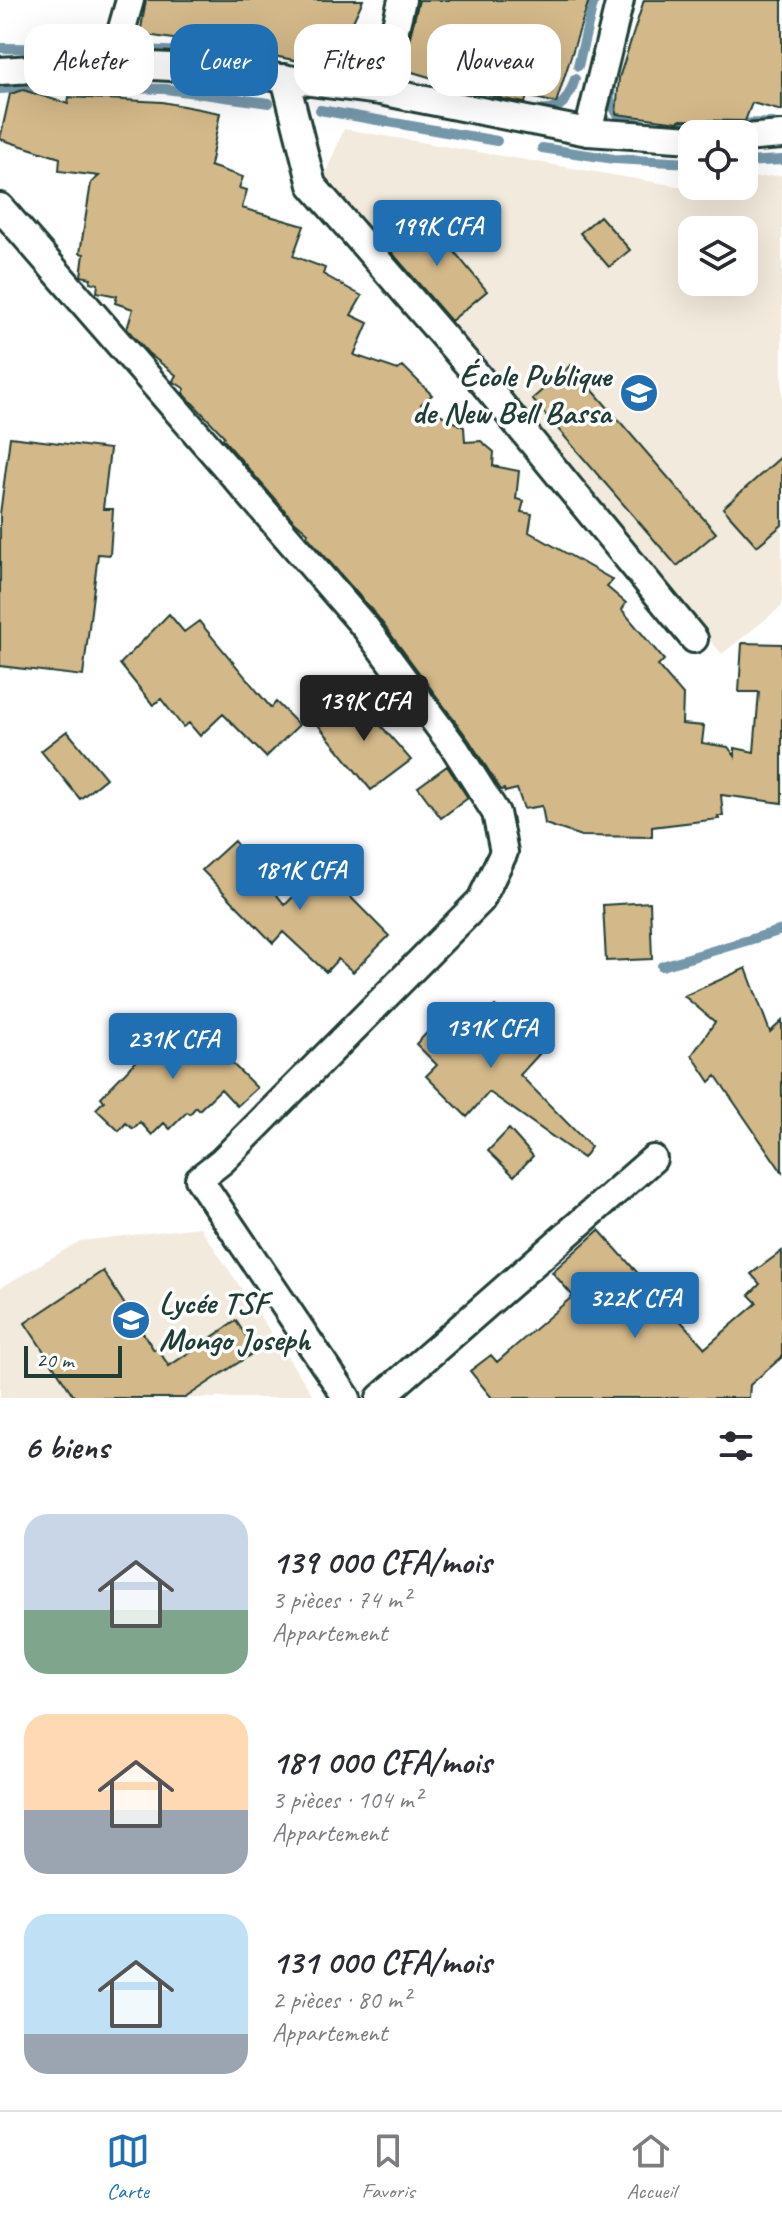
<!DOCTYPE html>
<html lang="fr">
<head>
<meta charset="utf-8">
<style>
	body { margin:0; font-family:Caveat,sans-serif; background:#f7f7f7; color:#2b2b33; height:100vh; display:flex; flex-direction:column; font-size:30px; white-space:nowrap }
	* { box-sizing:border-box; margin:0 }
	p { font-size:26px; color:#7c7c81 }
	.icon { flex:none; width:44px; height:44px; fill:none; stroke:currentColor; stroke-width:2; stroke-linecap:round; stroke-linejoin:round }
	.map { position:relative; height:1398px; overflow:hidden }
	.details { display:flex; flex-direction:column; background:#fff; flex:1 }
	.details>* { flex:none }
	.banner { position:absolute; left:24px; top:24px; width:734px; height:72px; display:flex; gap:16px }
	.fabs { position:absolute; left:678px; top:120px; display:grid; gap:16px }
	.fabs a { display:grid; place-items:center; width:80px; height:80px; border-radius:16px; background:#fff; box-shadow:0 8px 32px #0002; font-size:40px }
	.scale { position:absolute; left:24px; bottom:20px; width:98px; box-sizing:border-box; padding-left:8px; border:4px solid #1f3d34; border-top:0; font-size:22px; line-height:28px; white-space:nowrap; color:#1f3d34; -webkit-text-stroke:6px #fff; paint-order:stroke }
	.price { position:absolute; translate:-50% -68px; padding:0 18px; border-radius:8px; background:#1f6fb2; color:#fff; font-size:26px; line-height:52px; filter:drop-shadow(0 2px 4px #0008) }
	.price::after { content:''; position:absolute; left:50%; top:48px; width:24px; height:18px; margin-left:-12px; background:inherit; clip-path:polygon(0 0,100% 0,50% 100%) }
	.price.active { background:#222; color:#fff }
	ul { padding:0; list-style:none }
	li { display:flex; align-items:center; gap:24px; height:200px; padding:0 24px }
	li span { display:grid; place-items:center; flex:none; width:224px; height:160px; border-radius:24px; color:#555 }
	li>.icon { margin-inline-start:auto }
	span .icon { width:96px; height:96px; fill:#fffc; stroke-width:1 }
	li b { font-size:34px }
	h2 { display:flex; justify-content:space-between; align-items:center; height:96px; padding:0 24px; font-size:34px }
	.chip { padding:0 28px; border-radius:24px; background:#fff; box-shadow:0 8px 32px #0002; font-size:28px; line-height:72px }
	.chip.active { background:#1f6fb2; color:#fff }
	.dock { display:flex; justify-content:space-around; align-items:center; height:112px; border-top:2px solid #e1e1e2; background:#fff; font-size:22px; color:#7c7c81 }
	.dock a { display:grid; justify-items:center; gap:4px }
	.dock .active { color:#1f6fb2 }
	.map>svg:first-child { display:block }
	.built { fill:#f2eadc; fill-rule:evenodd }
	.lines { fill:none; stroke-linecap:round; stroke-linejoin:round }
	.stream { stroke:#7597aa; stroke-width:10 }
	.building { fill:#d3b889; stroke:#1f3d34; stroke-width:2 }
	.minor-casing { stroke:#1f3d34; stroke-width:32 }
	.minor { stroke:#fff; stroke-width:26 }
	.labels { text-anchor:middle; stroke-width:7; stroke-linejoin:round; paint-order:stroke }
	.poi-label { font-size:32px; font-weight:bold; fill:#1f3d34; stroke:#fff; text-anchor:end }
</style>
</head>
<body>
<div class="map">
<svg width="782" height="1398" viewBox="0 0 782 1398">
	<rect width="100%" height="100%" fill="#fff"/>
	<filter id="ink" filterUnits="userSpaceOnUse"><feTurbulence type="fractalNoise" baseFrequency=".0125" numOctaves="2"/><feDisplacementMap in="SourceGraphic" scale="16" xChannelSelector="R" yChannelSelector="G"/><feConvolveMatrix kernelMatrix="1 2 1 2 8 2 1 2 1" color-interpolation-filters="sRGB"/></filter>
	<g filter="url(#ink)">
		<path class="built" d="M344,129L677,186H744V179L782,175V606L722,654L319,189ZM692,230H744V282H692Z
			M200,1227L315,1398H0V1288L80,1241Z"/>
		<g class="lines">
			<path class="stream" d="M0,48L110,49
				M120,49L185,52L221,58
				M578,66L594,0
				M611,84L610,99L616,112
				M39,86L166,89L269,103
				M0,89L31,87
				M320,110L497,141
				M538,110C561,113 569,98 575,79
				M618,114L623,119L641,124
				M669,125L773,123
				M542,148L614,159L692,163
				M744,162L782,160
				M662,966L782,930"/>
		</g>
		<path class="building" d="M146,0H363L349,30L377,36L371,60L360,56L356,72L350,71L238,49L140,34Z
			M419,0H589L556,103L527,96L525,103L504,99L402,69Z
			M644,0H782V111L752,103L745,121L679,120V122L616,114L619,78Z
			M23,90L68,104L69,97L162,102L220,113L210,166L243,177L239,188L247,190L242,208L304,226L293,256L325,268L323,274L362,296L351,315L368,323L354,355L398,370L403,366L432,395L421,404L464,427L465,442L481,441L494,452L493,466L519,471L516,499L524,501L521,512L532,514L529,532L613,580L607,587L626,603L622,610L664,660L658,666L683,695L682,724L704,726L702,743L728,747L735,756V748L754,752L759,692H739L742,643L782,644V803L721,795L723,816H718L719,819L652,827V837L581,836L545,824L542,806L524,809L517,789L505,792L504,789L501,790L469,740L377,616L307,536L308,533L293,520L223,439L224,436L183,393L185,389L173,381L176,375L148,353L127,329L133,309L115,303L117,296L97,292L98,284L90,282L91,278L81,276L84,254L80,253L91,183L99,176L59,171L60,158L0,139L10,94Z
			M424,215L487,291L451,321L387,247Z
			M600,216L630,250L609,267L580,233Z
			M571,365L716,533L677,566L532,399Z
			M10,437L110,449L103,509H113L110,555L98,554L83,676L0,666V514Z
			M782,456V525L757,546L723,508Z
			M169,614L184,632L199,621L271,708L276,702L299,725L266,757L223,714L200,736L189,723L183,727L161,699L153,705L120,664Z
			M355,696L411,760L371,790L318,725Z
			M67,731L106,778L80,799L41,751Z
			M447,766L468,798L441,818L418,787Z
			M234,841L285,905L322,868L389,936L353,972L338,959L326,972L283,932L273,943L202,870Z
			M650,902L652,959L606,961L603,905Z
			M746,968L770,1032L782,1021V1172L716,1076L710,1082L692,1055L715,1022L684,996Z
			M453,1006L475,1027L495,1006L541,1052L520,1075L591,1147L583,1158L489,1092L467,1117L426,1076L437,1065L416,1044Z
			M182,1014L257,1088L237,1106L221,1089L199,1110L196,1107L190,1114L187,1112L170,1129L164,1123L152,1135L140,1122L133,1129L126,1123L119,1131L96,1109L104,1101L101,1097Z
			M509,1129L533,1156L514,1176L488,1151Z
			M599,1230L705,1348L757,1303L749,1295L760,1284L751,1274L782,1251V1357L750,1385L749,1398H492L470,1371L491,1355L497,1362L573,1296L552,1272Z
			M103,1271L154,1350L157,1348L169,1366L236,1321L256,1351L185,1398H75L25,1323Z"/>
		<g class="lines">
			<g class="minor-casing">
				<path id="minor" d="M112,64L130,0
					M0,71L112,64L211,69L380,91L588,132L692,139
					M285,78L312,185L477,375L694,639
					M380,91L402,0
					M588,132L620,0
					M744,138L782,135
					M0,207L365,627L456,750L496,813L504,852L481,900L222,1161L199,1179L347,1398
					M380,1398L653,1159"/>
			</g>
			<use href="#minor" class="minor"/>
		</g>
	</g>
	<defs>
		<g id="school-disc" transform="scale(2)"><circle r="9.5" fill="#1f6fb2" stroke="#fff"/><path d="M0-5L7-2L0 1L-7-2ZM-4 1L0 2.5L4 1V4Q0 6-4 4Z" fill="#fff"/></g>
	</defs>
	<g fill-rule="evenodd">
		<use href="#school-disc" x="639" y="393"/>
		<use href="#school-disc" x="131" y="1320"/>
	</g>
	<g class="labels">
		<g class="poi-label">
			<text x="611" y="386">École Publique<tspan x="611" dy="37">de New Bell Bassa</tspan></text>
			<text x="159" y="1313" text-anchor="start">Lycée TSF<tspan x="159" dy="37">Mongo Joseph</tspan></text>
		</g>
	</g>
</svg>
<div class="fabs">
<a><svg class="icon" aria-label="locate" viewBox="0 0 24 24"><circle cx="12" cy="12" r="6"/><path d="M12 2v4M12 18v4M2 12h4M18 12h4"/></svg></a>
<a><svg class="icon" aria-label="layers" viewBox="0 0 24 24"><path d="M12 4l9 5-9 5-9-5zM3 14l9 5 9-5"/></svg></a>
</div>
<div class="scale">20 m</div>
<b class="price" style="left:437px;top:268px">199K CFA</b>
<b class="price active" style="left:364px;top:743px">139K CFA</b>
<b class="price" style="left:300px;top:912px">181K CFA</b>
<b class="price" style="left:491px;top:1070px">131K CFA</b>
<b class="price" style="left:173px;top:1081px">231K CFA</b>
<b class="price" style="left:635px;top:1340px">322K CFA</b>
<div class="banner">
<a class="chip">Acheter</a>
<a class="chip active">Louer</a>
<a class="chip">Filtres</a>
<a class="chip">Nouveau</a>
</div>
</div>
<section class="details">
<h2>6 biens<svg class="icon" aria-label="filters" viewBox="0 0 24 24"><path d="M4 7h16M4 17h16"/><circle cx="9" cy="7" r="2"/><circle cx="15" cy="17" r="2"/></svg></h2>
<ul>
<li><span style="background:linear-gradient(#c9d6e8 60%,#7fa58c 0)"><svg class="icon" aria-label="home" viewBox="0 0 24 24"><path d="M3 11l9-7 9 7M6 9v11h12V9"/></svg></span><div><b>139 000 CFA/mois</b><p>3 pièces · 74 m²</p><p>Appartement</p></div></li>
<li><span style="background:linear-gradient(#ffd9b3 60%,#9aa5b1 0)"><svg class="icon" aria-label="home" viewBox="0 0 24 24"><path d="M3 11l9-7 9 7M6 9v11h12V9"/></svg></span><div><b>181 000 CFA/mois</b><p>3 pièces · 104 m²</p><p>Appartement</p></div></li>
<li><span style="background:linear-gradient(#bfe0f5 75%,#9aa5b1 0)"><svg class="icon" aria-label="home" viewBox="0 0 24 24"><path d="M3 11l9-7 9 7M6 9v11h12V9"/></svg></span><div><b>131 000 CFA/mois</b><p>2 pièces · 80 m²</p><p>Appartement</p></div></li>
</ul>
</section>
<nav class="dock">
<a class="active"><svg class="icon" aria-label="map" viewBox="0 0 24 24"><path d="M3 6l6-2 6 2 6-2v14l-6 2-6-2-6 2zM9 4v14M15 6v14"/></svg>Carte</a>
<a><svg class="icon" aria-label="saved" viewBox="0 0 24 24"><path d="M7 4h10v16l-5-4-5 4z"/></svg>Favoris</a>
<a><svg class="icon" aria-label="home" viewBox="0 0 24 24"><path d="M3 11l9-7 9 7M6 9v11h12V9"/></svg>Accueil</a>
</nav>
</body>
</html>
